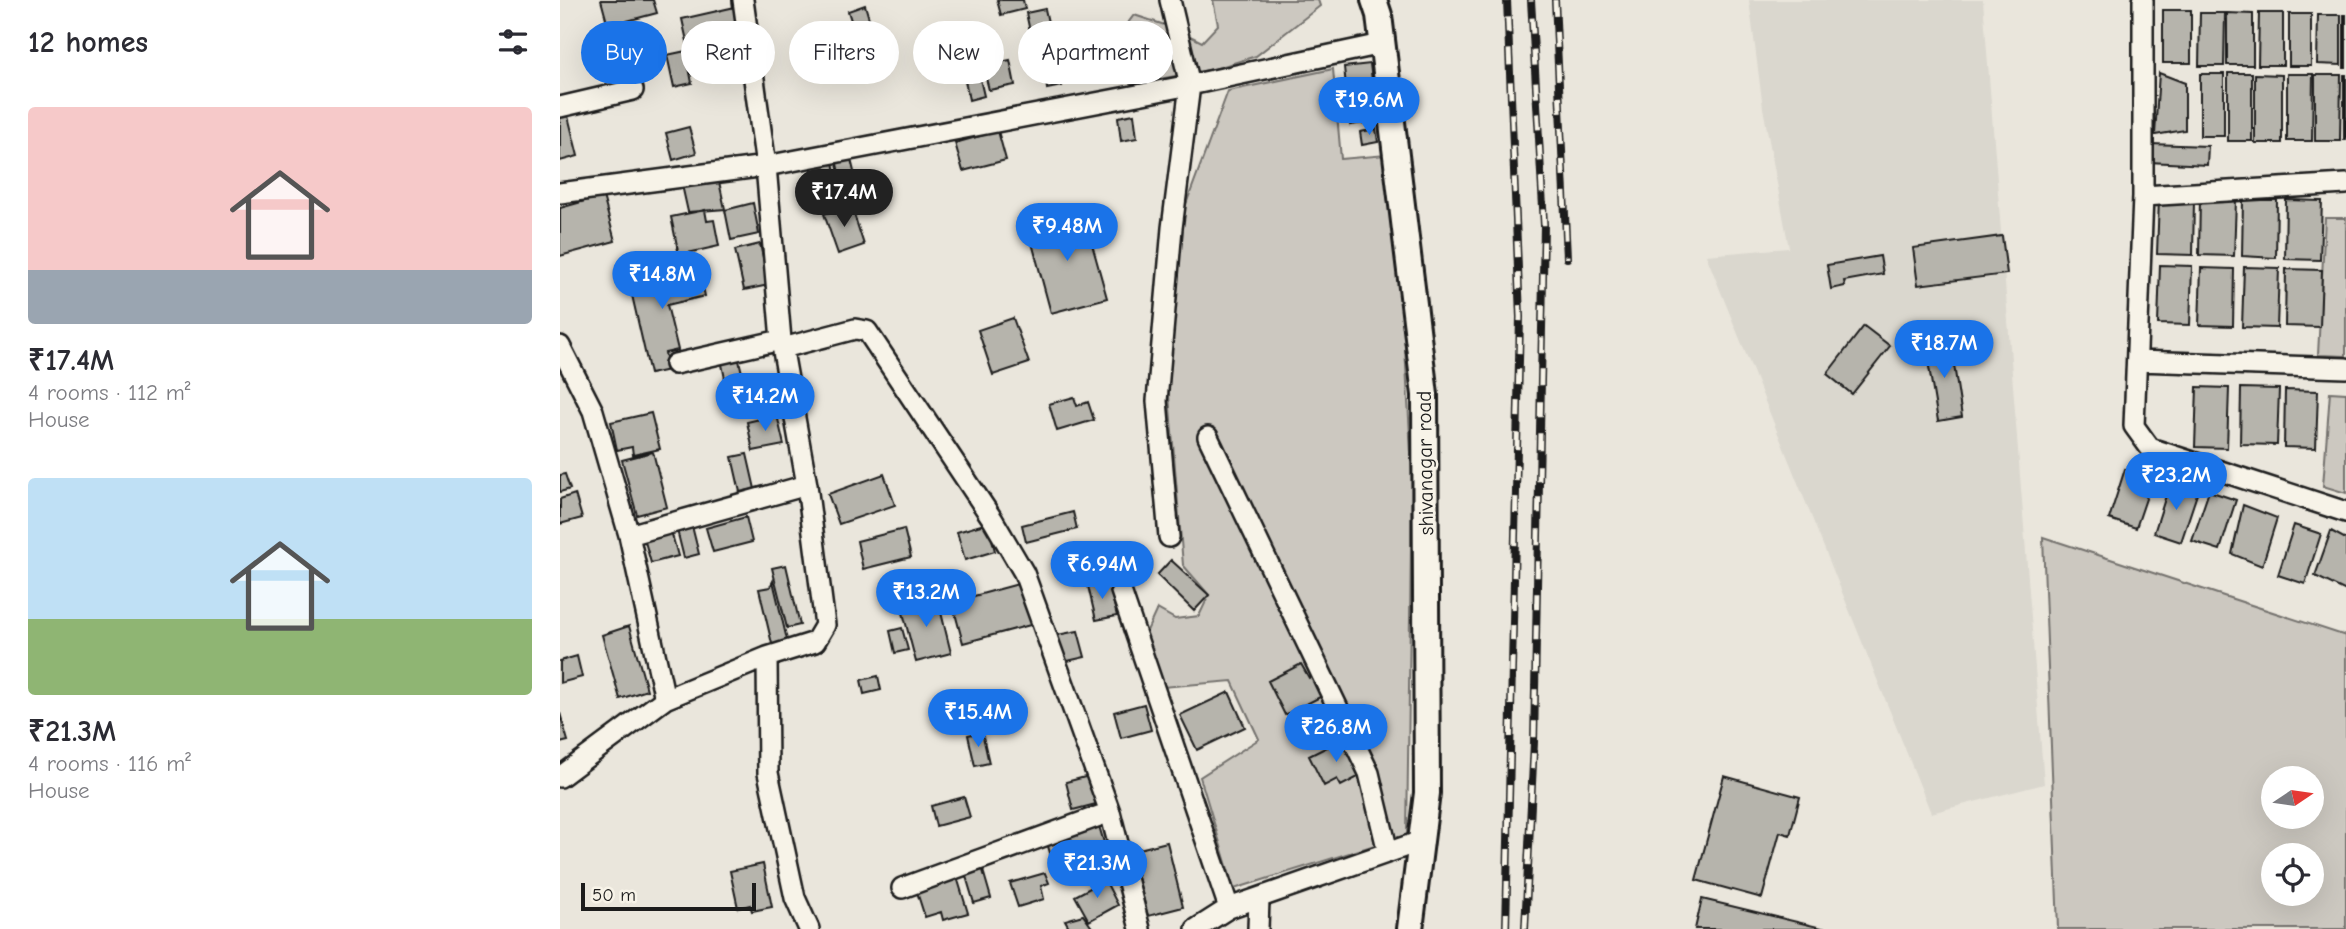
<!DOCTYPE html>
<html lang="en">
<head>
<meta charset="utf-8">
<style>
	body { margin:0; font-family:"Comic Neue",sans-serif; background:#f7f7f7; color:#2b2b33; height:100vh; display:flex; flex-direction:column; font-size:26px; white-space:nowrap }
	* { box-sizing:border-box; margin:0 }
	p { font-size:23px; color:#7c7c81 }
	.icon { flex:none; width:38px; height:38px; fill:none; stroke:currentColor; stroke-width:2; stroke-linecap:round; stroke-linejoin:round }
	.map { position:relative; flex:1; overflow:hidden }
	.details { display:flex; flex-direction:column; background:#fff; width:560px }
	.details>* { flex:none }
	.top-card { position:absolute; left:21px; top:21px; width:665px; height:63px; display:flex; gap:14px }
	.needle { width:46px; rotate:77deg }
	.fabs { position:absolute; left:1701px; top:766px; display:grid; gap:14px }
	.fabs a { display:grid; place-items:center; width:63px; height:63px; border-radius:50%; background:#fff; box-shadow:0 7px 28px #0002; font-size:35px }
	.scale { position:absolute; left:21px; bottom:18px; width:175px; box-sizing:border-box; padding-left:7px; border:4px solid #1c1c1c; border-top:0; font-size:19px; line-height:24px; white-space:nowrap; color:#1c1c1c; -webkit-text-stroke:5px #f7f3e8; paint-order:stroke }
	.price { position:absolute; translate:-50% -60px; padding:0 16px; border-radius:24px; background:#1a73e8; color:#fff; font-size:23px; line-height:46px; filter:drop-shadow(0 2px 4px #0008) }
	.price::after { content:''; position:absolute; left:50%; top:42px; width:21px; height:16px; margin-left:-10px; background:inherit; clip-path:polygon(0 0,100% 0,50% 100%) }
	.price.on { background:#222; color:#fff }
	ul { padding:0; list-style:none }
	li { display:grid; align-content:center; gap:14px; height:371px; padding:0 28px }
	li span { display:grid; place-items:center; height:217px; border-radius:7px; color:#555 }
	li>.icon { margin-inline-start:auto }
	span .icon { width:126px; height:126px; fill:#fffc; stroke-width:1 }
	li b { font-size:30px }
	h2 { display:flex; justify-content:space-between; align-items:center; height:84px; padding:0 28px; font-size:30px }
	.chip { padding:0 24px; border-radius:32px; background:#fff; box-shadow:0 7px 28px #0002; font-size:24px; line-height:63px }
	.chip.on { background:#1a73e8; color:#fff }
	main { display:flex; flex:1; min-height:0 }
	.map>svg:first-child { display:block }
	.built { fill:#dad7ce }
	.green { fill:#ccc8c0; stroke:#74726e; stroke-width:2; fill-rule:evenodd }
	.building { fill:#b6b4ac; stroke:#1c1c1c; stroke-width:2 }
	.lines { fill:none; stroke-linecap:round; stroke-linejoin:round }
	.minor-casing { stroke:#1c1c1c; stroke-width:24 }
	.tertiary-casing { stroke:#1c1c1c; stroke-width:30 }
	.minor { stroke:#f7f3e8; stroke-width:19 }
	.tertiary { stroke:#f7f3e8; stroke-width:24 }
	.rail-casing { stroke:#1c1c1c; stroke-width:8 }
	.rail { stroke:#f7f3e8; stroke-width:5; stroke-dasharray:16; stroke-linecap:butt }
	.labels { text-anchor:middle; stroke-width:5; stroke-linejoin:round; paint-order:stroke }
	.street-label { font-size:21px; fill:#1c1c1c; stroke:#f7f3e8 }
</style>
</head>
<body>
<main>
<section class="details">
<h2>12 homes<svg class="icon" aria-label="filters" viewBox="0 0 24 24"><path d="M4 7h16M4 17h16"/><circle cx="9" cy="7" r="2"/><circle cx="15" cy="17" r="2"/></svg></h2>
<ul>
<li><span style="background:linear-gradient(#f6c9c9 75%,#9aa5b1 0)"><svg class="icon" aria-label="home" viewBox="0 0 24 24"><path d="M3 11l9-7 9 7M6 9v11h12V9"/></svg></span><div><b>₹17.4M</b><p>4 rooms · 112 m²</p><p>House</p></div></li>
<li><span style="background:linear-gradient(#bfe0f5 65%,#8fb573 0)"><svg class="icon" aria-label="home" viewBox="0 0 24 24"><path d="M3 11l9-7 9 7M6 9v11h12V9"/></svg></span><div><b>₹21.3M</b><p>4 rooms · 116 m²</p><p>House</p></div></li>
</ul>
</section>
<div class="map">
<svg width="1786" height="929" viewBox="0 0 1786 929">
	<rect width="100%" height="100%" fill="#eae6dc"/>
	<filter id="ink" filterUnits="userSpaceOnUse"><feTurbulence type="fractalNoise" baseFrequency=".0143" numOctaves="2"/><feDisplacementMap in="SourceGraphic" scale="14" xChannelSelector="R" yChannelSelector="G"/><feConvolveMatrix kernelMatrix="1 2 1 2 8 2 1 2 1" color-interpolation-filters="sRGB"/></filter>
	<g filter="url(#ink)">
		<path class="built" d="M1189,0H1423L1484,784L1371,813L1146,255L1229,248L1203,108Z"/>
		<path class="green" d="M653,0H758L760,6L696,56L654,69L583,82L562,31L574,15L614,28L642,42L658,25Z
			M773,69L781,159L826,155L842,295L852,471L847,835L674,889L640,777L699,739L672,681L603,687L586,633L597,609L615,619L639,616L649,595L623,565L607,371L622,215L668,91Z
			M1765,218H1786V356L1758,355Z
			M1770,392L1786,393V493L1763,486Z
			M1483,537L1786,636V929H1498ZM1713,779H1752V817H1713ZM1713,856H1752V894H1713Z"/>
		<path class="building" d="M41,0H93L97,13L48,26Z
			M437,0H463L465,9L441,15Z
			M305,5L320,56L304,61L288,11Z
			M175,7L182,37L129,50L122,19Z
			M485,9L502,86L487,89L486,81L481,82L466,13Z
			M1603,10H1631V63H1603Z
			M1640,13H1665L1664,66H1639Z
			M1667,13L1693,14V65H1667Z
			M1699,13H1723V65H1698Z
			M1729,14H1751V66H1729Z
			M1758,15H1781V65L1757,64Z
			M1784,15H1786V68H1784Z
			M181,39L188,67L152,75L145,48Z
			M126,51L132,83L114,87L107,55Z
			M414,53L424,96L409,100L400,56Z
			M450,60L455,85L429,90L423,66Z
			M810,64L817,121L790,125L784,67Z
			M1599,73L1625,83V130L1595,135Z
			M1668,73H1692V141H1668Z
			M1640,74H1664V136H1640Z
			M1695,74L1722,75V143H1695Z
			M1727,74H1753L1752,141H1727Z
			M1755,75H1781L1780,141H1755Z
			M1784,75H1786V140H1784Z
			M6,108L18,156L0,161V110Z
			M574,114L577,138L561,141L558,117Z
			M129,127L136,153L113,160L106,133Z
			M816,129L818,142L802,145L800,132Z
			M438,131L446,160L403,171L395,143Z
			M1590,144L1648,146L1647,165L1589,162Z
			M289,151L297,184L282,188L275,154Z
			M272,158L276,176L255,181L250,164Z
			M158,177L165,209L128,212L122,185Z
			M43,196L55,241L0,256V208Z
			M1599,198L1634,199L1633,255L1597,254Z
			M1640,199L1676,200L1674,256L1639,255Z
			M1683,200H1717L1716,258L1682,256Z
			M1726,200L1762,201L1760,260L1725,259Z
			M193,203L199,234L171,240L165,210Z
			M291,205L304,245L278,254L264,214Z
			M145,210L147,221L154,220L159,246L119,255L111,217Z
			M523,212L547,298L491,313L468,228Z
			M1442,236L1447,274L1358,285L1353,248Z
			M200,244L209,285L184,290L175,250Z
			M1320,256L1323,274L1284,281L1285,286L1271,289L1267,265Z
			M1600,265L1632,266L1630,325L1598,324Z
			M138,266L145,296L107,305L118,350L105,353L109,370L90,374L69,282Z
			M1684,267L1719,268L1717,328L1682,327Z
			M1641,268L1674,269L1673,326L1639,325Z
			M1726,269L1762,270L1760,327L1725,326Z
			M453,318L469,363L433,375L418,330Z
			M1304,326L1330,346L1292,394L1267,374Z
			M1390,339L1402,417L1378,421L1365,343Z
			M177,352L188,398L170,402L160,355Z
			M1637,387L1669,388L1667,448L1635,447Z
			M1681,388L1719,389L1717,445L1680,444Z
			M1725,390L1758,391L1756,448L1724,447Z
			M514,397L517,406L528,402L534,420L497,431L489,404Z
			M91,413L100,449L73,455L72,447L57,450L51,422Z
			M217,415L224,445L193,451L187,422Z
			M93,452L107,507L77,515L62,460Z
			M187,454L195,489L180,492L172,457Z
			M1565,469L1593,478L1576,528L1549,519Z
			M5,474L10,489L0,492V475Z
			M324,474L335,505L279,524L268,494Z
			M1610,483L1638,491L1621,542L1594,533Z
			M1649,491L1676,500L1660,550L1632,541Z
			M15,494L22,518L0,524V499Z
			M1683,505L1717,518L1702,566L1672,554Z
			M513,512L517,529L466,542L462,525Z
			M186,517L192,542L153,552L146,528Z
			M131,522L139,554L124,558L116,526Z
			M428,523L435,551L405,560L397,532Z
			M1734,525L1761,534L1745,584L1718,575Z
			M344,529L351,557L303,569L297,541Z
			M111,531L118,556L91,563L84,538Z
			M1771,531L1786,539V591L1755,576Z
			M611,560L649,595L634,611L597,575Z
			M226,565L240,625L227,628L212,568Z
			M213,581L228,644L213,648L199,589L210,587Z
			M548,581L557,616L536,620L528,586Z
			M462,583L474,624L403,643L392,602Z
			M377,596L391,653L356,662L341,605Z
			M69,626L87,690L60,699L42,635Z
			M342,628L348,650L335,653L330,631Z
			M518,631L525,657L503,662L497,635Z
			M17,656L22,677L0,683V661Z
			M741,664L749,678L757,674L768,693L725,715L708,681Z
			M318,676L321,690L304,694L301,680Z
			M669,692L685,727L637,750L620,715Z
			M584,704L591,730L561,738L554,712Z
			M0,713L8,741L0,743Z
			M422,732L429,763L415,766L408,735Z
			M783,739L802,775L781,786L777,779L764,786L749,756Z
			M529,776L536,804L513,810L506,782Z
			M1164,776L1240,797L1230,835L1220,832L1202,898L1136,880Z
			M404,797L410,817L376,826L371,806Z
			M539,826L545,846L493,863L487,843Z
			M607,842L623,907L588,916L571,851Z
			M203,864L212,907L192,911L190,905L178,908L170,871Z
			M422,867L431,898L414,903L405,873Z
			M485,873L489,883L481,886L484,899L458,907L450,883Z
			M397,877L408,913L383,920L381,912L365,917L356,889Z
			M545,880L558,905L529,921L515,896Z
			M1142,899L1266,929H1135Z
			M523,915L533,929H510L505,920Z"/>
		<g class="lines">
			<g class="minor-casing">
				<path id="minor" d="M1583,0V196L1574,426L1590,448L1786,512
					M0,107L73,90
					M0,193L206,166L630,85L822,44
					M1583,196L1786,184
					M0,346L33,411L69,535L105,699
					M223,348L295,329L307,331L433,520L464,573L550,812L580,929
					M1577,361L1786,368
					M115,364L221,340
					M648,437L809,773L828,852
					M69,535L247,485
					M609,537L597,401L612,228L630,85L610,0
					M561,591L669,908
					M207,657L208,773L235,898L249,929
					M0,777L105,699L207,657L255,642L265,625L247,485L221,340L206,166L183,0
					M342,888L550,812
					M636,929L669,908L861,841
					M698,929L699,899"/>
			</g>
			<g class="tertiary-casing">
				<path id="tertiary" d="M814,0L819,15L865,395L867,793L850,929"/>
			</g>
			<use href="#minor" class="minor"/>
			<use href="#tertiary" class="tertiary"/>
			<g class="rail-casing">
				<path id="rail" d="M995,0L1007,258
					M946,929L960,317L947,0
					M965,929L974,742L984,225L971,0"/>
			</g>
			<use href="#rail" class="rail"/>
		</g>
	</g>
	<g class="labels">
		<g class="street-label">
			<text transform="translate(865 463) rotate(-91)" y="7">shivanagar road</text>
		</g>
	</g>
</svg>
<div class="fabs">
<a><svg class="needle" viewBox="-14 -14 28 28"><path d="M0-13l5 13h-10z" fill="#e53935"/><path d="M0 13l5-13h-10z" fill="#7c7c81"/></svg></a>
<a><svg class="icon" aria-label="locate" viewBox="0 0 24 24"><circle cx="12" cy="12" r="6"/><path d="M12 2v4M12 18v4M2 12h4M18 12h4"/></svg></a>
</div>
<div class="scale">50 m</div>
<b class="price" style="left:809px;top:137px">₹19.6M</b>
<b class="price on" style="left:284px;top:229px">₹17.4M</b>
<b class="price" style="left:507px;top:263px">₹9.48M</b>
<b class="price" style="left:102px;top:311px">₹14.8M</b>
<b class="price" style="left:1384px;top:380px">₹18.7M</b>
<b class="price" style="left:205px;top:433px">₹14.2M</b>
<b class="price" style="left:1616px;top:512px">₹23.2M</b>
<b class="price" style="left:542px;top:601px">₹6.94M</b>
<b class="price" style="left:366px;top:629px">₹13.2M</b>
<b class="price" style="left:418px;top:749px">₹15.4M</b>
<b class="price" style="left:776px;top:764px">₹26.8M</b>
<b class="price" style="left:537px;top:900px">₹21.3M</b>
<div class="top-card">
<a class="chip on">Buy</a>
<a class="chip">Rent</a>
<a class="chip">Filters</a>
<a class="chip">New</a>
<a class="chip">Apartment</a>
</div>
</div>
</main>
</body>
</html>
